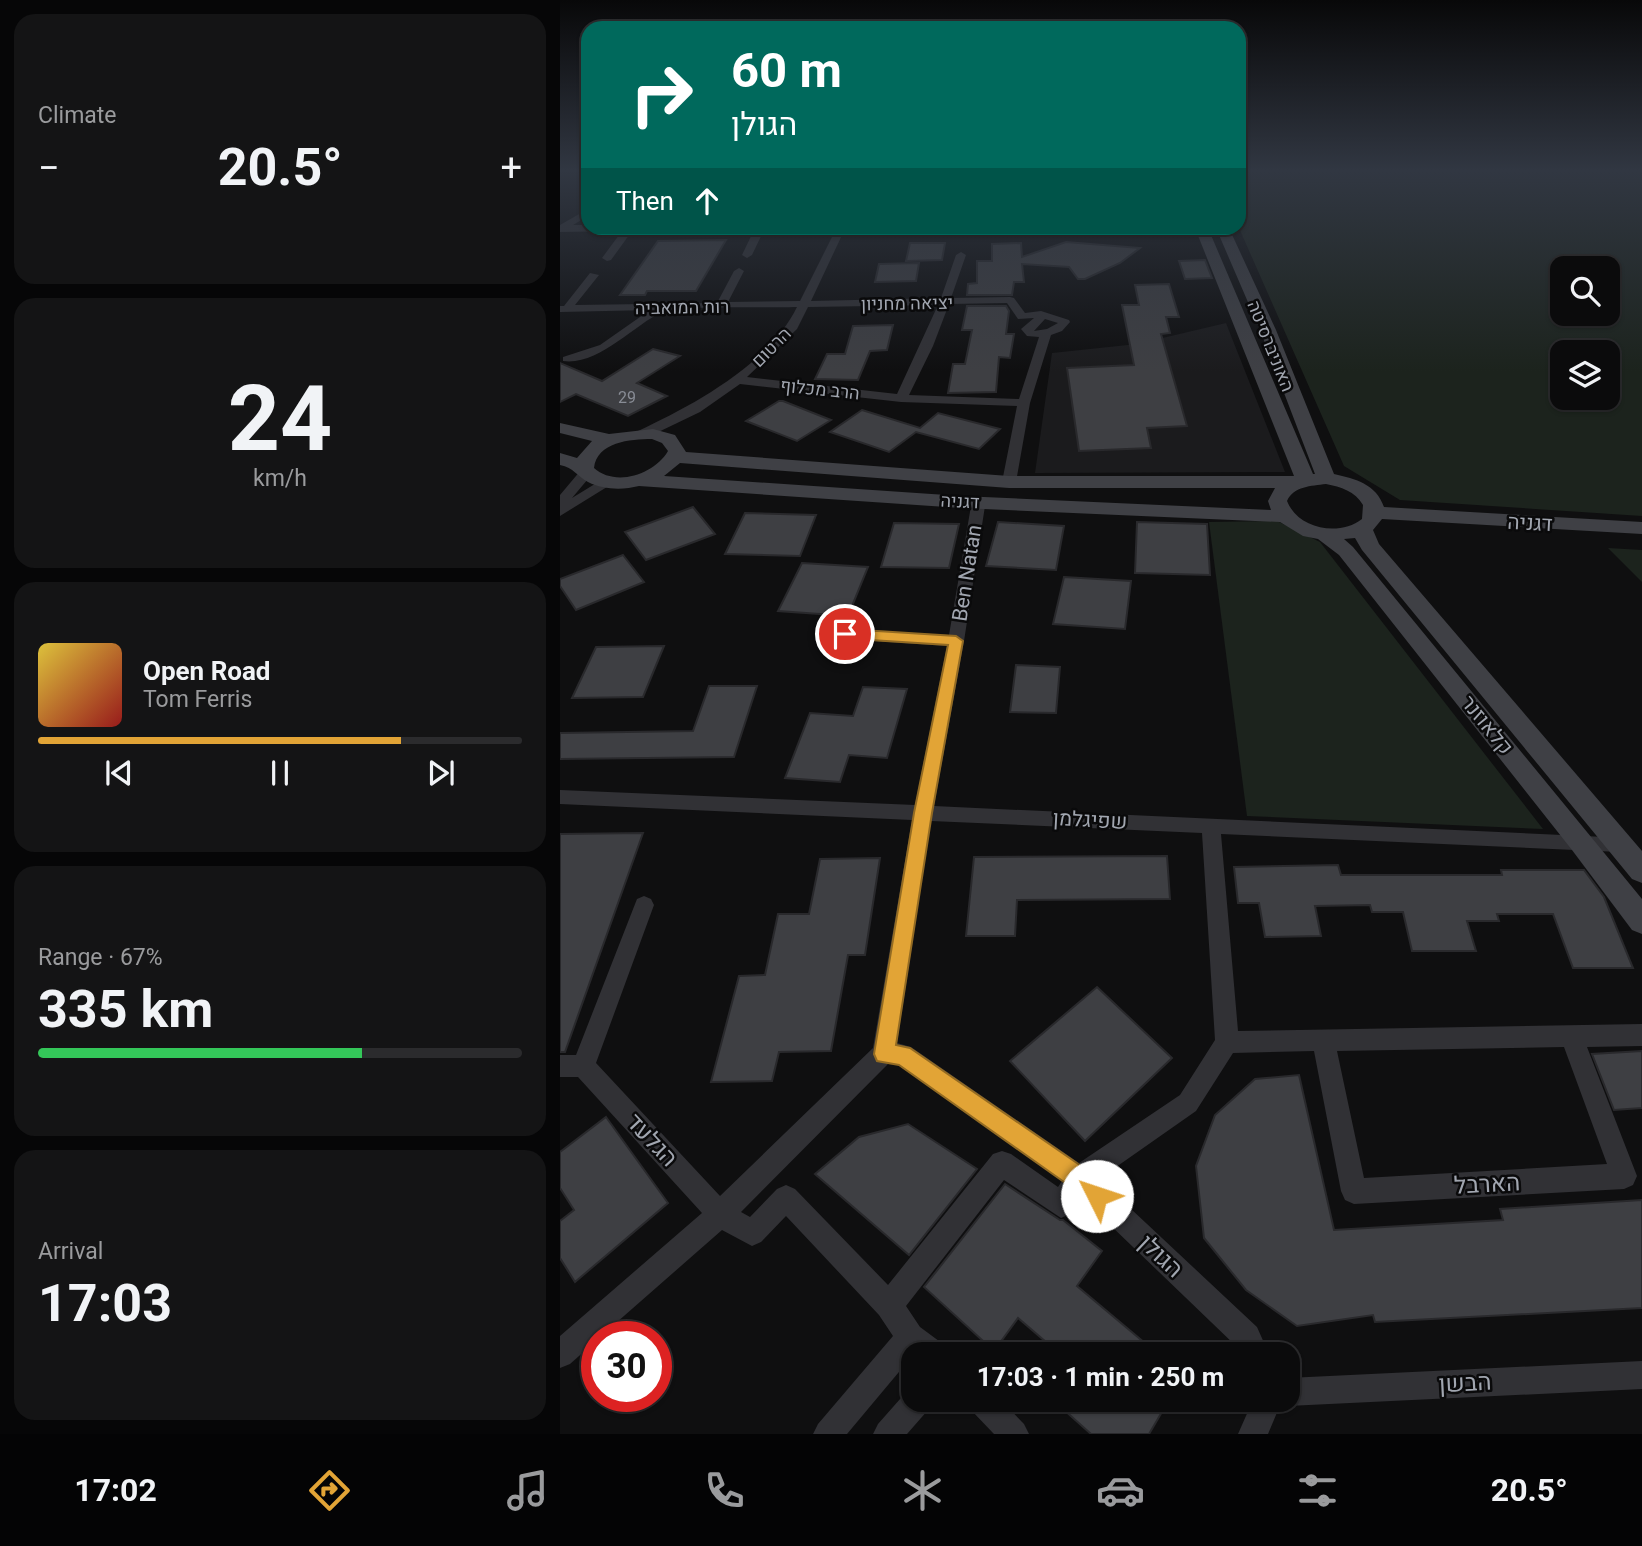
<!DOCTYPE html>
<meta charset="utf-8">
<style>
:root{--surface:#0b0b0c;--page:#141415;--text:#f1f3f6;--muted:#9a9b9d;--line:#2b2b2d;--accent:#e2a436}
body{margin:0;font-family:Roboto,Heebo,sans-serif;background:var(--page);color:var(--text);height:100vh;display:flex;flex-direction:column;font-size:26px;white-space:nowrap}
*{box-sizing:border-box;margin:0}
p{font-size:23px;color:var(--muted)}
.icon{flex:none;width:38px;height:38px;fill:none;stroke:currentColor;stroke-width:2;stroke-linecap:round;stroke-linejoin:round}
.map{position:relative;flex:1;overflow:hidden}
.details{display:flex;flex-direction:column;gap:14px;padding:14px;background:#060607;width:560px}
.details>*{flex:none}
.banner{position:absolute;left:21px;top:21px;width:665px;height:214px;border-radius:21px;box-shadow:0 2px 5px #0004,0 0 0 2px var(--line);background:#00695c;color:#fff;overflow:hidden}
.fabs{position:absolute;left:990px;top:256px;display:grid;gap:14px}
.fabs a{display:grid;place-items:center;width:70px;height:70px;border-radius:14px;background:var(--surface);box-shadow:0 2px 5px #0004,0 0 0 2px var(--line);font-size:35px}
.speed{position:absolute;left:21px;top:1321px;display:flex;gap:14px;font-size:35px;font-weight:700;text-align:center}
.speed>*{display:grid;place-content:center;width:91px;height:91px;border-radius:50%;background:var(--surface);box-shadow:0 2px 5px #0004,0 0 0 2px var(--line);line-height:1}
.speed .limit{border:10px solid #d22;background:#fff;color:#111}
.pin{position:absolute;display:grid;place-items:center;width:60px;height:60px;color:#fff;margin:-30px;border:4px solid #fff;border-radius:50%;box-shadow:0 2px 7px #0007}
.me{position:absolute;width:77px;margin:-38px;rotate:311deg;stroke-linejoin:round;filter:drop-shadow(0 0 5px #0008)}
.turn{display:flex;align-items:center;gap:24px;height:147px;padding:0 35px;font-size:32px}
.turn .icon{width:91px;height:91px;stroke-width:2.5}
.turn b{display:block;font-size:49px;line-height:60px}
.then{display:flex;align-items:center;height:66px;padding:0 35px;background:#0003;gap:14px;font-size:26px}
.big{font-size:52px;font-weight:700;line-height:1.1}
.details .widget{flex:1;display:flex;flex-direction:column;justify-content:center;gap:10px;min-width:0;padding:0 24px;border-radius:21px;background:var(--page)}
.details .dial{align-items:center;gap:0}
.dial b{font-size:91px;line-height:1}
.song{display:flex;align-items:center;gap:21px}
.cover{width:84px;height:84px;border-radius:10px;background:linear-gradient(135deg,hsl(50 70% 55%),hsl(0 70% 35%))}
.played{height:7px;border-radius:4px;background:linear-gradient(90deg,var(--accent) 75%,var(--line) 75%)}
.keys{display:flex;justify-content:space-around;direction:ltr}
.heat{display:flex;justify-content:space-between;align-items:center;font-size:38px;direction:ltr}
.charge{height:10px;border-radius:5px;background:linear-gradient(90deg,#34c759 67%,var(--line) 0)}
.trip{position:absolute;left:341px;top:1342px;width:399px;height:70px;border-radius:21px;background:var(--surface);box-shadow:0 2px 5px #0004,0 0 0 2px var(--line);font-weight:700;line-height:70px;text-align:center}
.menu{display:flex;height:112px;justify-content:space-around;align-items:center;background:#040405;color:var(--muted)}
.menu .icon{width:49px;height:49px}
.menu .on{color:var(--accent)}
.menu b{font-size:32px;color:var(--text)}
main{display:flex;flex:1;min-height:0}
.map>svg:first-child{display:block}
.built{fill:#1b1b1d}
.green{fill:#1c231d;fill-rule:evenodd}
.building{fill:#3e3f43;stroke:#29292c;stroke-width:2}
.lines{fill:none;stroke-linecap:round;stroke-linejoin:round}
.street{fill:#313135;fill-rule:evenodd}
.secondary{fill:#3f4045;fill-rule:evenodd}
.route{fill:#e2a436;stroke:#936b23;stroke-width:2}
.labels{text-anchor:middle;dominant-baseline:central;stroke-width:5;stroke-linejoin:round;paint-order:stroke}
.far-number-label{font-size:16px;fill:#888c95}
.far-street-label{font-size:18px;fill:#a1a6b0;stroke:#0a0a0b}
.street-label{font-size:21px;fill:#a1a6b0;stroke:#0a0a0b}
.near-street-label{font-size:24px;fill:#a1a6b0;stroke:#0a0a0b}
</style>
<main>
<section class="details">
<div class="widget"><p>Climate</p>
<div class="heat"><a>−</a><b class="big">20.5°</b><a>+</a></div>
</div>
<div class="widget dial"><b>24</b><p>km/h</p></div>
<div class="widget">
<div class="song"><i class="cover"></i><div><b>Open Road</b><p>Tom Ferris</p></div></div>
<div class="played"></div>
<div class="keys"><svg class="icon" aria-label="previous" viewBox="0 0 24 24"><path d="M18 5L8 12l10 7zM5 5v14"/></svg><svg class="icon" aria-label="pause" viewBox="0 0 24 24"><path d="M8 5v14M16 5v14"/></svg><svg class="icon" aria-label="next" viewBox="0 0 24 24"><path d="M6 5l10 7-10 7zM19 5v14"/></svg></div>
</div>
<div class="widget"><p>Range · 67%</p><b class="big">335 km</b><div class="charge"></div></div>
<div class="widget"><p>Arrival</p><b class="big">17:03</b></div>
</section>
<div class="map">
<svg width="1082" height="1434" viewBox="0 0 1082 1434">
<rect width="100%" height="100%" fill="#0f0f10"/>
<path class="built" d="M 666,323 L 725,472 L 475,473 L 492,353 L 577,344 Z"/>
<g class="green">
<path d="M 679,171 L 1082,171 L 1082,516 L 840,500 L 784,466 L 679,228 ZM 1003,268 L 1048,268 L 1048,313 L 1003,313 ZM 1003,352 L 1048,352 L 1048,397 L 1003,397 Z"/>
<path d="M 717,521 L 760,542 L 983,829 L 687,816 L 649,522 Z"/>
<path d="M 1048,548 L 1082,550 L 1082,582 Z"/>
</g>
<g class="building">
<path d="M 166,240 L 136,291 L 87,291 L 85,295 L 60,295 L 98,241 Z"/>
<path d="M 506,242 L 580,248 L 560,263 L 525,279 L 518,279 L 509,267 L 462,264 L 464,282 L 454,282 L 452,295 L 407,295 L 408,284 L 417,283 L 417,261 L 432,261 L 432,244 L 461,243 L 462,257 Z"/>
<path d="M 350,243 L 385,243 L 382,260 L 346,261 Z"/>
<path d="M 645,260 L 652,278 L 625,279 L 619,261 Z"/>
<path d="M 359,263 L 356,281 L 315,282 L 319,264 Z"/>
<path d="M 609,284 L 619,317 L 606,317 L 610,333 L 601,334 L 627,426 L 587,428 L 591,448 L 519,451 L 507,368 L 574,365 L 562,305 L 579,305 L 575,285 Z"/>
<path d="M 407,306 L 446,306 L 449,311 L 446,334 L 454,334 L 450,358 L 439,357 L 436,392 L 388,393 L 393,364 L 405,364 L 412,330 L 402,330 Z"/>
<path d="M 333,325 L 327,350 L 310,351 L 298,380 L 255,379 L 267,354 L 285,354 L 293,326 Z"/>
<path d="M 93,349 L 120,356 L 77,383 L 107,396 L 68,416 L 16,394 L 0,402 L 0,363 L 42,381 Z"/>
<path d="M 219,401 L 223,401 L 271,420 L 237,441 L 186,421 Z"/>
<path d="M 302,410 L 360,428 L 378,413 L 440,429 L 419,449 L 356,432 L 329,452 L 270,432 Z"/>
<path d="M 133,507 L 155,534 L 86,560 L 65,532 Z"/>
<path d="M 185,513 L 220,514 L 256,515 L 240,556 L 165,554 Z"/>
<path d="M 438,522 L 504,526 L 496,570 L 426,566 Z"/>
<path d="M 577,522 L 647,524 L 650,575 L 575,573 Z"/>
<path d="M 334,523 L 399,524 L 389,568 L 321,567 Z"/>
<path d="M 63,555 L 84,582 L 16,610 L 0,586 L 0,579 Z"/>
<path d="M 242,563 L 308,567 L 288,616 L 218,611 Z"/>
<path d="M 504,577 L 571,581 L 565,629 L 493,624 Z"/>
<path d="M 104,646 L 83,697 L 12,698 L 36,647 Z"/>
<path d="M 456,665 L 500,667 L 496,713 L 450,712 Z"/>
<path d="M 149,686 L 197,686 L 174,757 L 0,759 L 0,733 L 133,731 Z"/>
<path d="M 303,687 L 347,689 L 327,758 L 289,755 L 280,782 L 225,778 L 250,713 L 293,716 Z"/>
<path d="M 83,833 L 5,1052 L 0,1052 L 0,834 Z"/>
<path d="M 607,856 L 610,899 L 457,900 L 455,936 L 406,936 L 414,857 Z"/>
<path d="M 320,858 L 305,955 L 288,955 L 271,1051 L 219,1052 L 212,1081 L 151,1082 L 179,976 L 205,975 L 218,914 L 249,914 L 260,859 Z"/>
<path d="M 778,865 L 781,875 L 942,875 L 941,870 L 1024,870 L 1044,897 L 1073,968 L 1013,968 L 993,914 L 937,914 L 939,921 L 907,921 L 916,951 L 852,951 L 843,912 L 812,912 L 810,905 L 755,906 L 761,936 L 705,937 L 699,903 L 678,903 L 674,867 Z"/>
<path d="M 537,987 L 612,1058 L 525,1141 L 450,1061 Z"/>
<path d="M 1082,1051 L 1082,1108 L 1054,1110 L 1032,1054 Z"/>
<path d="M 739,1075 L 774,1230 L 943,1220 L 940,1209 L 1082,1200 L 1082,1308 L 815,1322 L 813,1315 L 737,1326 L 686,1290 L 644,1238 L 636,1166 L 655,1115 L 695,1079 Z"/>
<path d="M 46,1117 L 108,1203 L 15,1282 L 0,1258 L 0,1221 L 14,1210 L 0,1188 L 0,1152 Z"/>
<path d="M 348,1124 L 417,1169 L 349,1255 L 255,1174 L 299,1137 Z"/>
<path d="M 445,1184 L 500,1220 L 503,1220 L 542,1251 L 517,1286 L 598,1354 L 500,1354 L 458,1318 L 434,1351 L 364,1287 Z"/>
<path d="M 493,1400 L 609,1400 L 589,1434 L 531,1434 Z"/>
</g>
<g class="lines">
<g class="street">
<path d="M 28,209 L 28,216 L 13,225 L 28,225 L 28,228 L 551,228 L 546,231 L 283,233 L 251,301 L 381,298 L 396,255 L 401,252 L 406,255 L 391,298 L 450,297 L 454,298 L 465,313 L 481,311 L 509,320 L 510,322 L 502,331 L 491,335 L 470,403 L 456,482 L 449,486 L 442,482 L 457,406 L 341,402 L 180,384 L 140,412 L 88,437 L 78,437 L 78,431 C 134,405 209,364 237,307 C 215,308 115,305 102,312 C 74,325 38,366 3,361 L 3,357 L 40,345 L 90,310 L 0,312 L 0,306 L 4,306 L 30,273 L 39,275 L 15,305 L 157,303 L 174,271 L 179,268 L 184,271 L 168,302 L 240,301 L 274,233 L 203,232 L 192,255 L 187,258 L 182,255 L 193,232 L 72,231 L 51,260 L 47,261 L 42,258 L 62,231 L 0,232 L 0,225 ZM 447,303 L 458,319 L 474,318 L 461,329 L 467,336 L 479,337 L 459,399 L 349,395 L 373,346 L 389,304 ZM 378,305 L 337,394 L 187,377 L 237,329 L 248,307 ZM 485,319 L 498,323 L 487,329 L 474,331 Z"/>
<path d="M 566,228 L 645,228 L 646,229 L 641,232 L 571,231 Z"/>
<path d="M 26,469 L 33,473 L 12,498 L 43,479 L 53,479 L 55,482 L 0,516 L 0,495 L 21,470 Z"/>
<path d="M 418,502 L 425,506 L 404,641 L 374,806 L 1067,838 L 1070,844 L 1067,850 L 1060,852 L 661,834 L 678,1031 L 1082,1024 L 1082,1046 L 1027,1047 L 1077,1176 L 1073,1185 L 1064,1189 L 794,1204 L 785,1200 L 781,1191 L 754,1051 L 673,1053 L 636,1111 L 539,1179 L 697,1327 L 709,1354 L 681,1354 L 677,1347 L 521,1197 L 510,1214 L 501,1218 L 444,1180 L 346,1306 L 360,1327 L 383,1344 L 387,1354 L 354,1354 L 287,1434 L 253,1434 L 258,1424 L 333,1336 L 319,1315 L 226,1216 L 201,1242 L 192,1246 L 162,1230 L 40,1337 L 37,1337 L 37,1340 L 10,1364 L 0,1368 L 0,1336 L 142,1213 L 18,1077 L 0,1077 L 0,1055 L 16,1055 L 77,899 L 84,896 L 91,899 L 94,905 L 36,1063 L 160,1196 L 313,1048 L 352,820 L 0,804 L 0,790 L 355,805 L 387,646 L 284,639 L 276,634 L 284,629 L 389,635 L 411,506 ZM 371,821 L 642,833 L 655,1040 L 620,1095 L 519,1163 L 351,1047 L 337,1043 ZM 1004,1047 L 1047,1164 L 804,1178 L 777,1051 ZM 328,1064 L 339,1065 L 502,1181 L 498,1187 L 451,1154 L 442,1151 L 433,1154 L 328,1285 L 235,1189 L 226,1185 L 217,1189 L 190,1217 L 181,1212 Z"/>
<path d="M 1082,1361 L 1082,1389 L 728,1406 L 721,1403 L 708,1434 L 678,1434 L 693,1400 L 728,1400 L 728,1378 Z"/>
<path d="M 354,1387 L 354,1400 L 372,1400 L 368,1410 L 347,1434 L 313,1434 L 318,1424 L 348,1390 Z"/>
<path d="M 407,1400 L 441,1400 L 464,1424 L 469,1434 L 434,1434 L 411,1410 Z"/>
</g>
<path class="secondary" d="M 635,228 L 648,228 L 753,474 L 755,474 L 700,330 L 656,228 L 669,228 L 716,330 L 774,474 C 796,479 816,484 824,507 L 1082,522 L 1082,534 L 822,519 L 813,530 L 819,544 L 1082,851 L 1082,883 L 1072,879 L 802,550 L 795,538 L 784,539 L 793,547 L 1082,899 L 1082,934 L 1072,930 L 1012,850 L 779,555 L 758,539 L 743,536 L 720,522 L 401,508 L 79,486 C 63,490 44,490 28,482 C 17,476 14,468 0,465 L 0,453 L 17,458 L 32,441 L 0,433 L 0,423 L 49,434 L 93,429 L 115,435 L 126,452 L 449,476 L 734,476 ZM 92,439 L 102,443 L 108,451 C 94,475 55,487 34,468 C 37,442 70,439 92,439 ZM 120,463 L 449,488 L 715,488 L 708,501 L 711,510 L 401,496 L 104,476 ZM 766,484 C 781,487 795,491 803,505 L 802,519 C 779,537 738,529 727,501 C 734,486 751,486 766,484 Z"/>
</g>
<linearGradient id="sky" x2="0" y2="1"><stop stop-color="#080809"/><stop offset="0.46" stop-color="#313742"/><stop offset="1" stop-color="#313742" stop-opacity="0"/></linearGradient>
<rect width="1082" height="371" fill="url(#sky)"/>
<path class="route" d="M 285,629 L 396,636 L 403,641 L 372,813 L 336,1045 L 350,1048 L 527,1170 L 546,1188 L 549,1196 L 546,1204 L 537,1208 L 529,1204 L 511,1187 L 339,1065 L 317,1061 L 314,1054 L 354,813 L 388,645 L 279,638 L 277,634 L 279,631 Z"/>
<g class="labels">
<g class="far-number-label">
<text x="67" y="397">29</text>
</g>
<g class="far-street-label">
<text transform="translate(347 303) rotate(-1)">יציאה מחניון</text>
<text transform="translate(122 307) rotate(-1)">רות המואביה</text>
<text transform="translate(711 346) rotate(68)">האוניברסיטה</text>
<text transform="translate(211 347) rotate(-45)">הרטום</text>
<text transform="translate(260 389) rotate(6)">הרב מכלוף</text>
<text transform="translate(400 501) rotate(3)">דגניה</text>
</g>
<g class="street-label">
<text transform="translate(970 523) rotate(3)">דגניה</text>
<text transform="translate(407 573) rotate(-81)">Ben Natan</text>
<text transform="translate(927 725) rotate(51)">קלאוזנר</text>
<text transform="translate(530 820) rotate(3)">שפיגלמן</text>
</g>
<g class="near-street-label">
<text transform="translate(92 1140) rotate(47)">הגלעד</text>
<text transform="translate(927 1184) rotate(-3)">הארבל</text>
<text transform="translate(601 1256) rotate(43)">הגולן</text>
<text transform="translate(905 1383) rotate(-3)">הבשן</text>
</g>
</g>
</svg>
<div class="fabs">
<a><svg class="icon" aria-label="search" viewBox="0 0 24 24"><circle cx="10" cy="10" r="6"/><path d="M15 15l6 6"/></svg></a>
<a><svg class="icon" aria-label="layers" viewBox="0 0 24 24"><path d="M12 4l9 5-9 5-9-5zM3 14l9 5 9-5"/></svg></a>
</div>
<div class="speed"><div class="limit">30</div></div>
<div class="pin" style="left:285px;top:634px;background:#d93025"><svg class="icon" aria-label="arrive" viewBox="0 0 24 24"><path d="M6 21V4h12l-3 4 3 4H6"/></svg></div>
<svg class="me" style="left:537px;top:1196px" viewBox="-20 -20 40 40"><circle r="19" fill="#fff"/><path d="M0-13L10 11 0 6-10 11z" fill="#e2a436"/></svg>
<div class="trip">17:03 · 1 min · 250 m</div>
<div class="banner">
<div class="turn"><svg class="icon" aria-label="right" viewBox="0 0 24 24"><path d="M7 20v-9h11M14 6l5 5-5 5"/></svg><div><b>60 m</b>הגולן</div></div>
<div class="then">Then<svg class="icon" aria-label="ahead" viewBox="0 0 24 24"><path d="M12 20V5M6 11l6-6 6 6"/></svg></div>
</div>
</div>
</main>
<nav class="menu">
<b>17:02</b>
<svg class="icon on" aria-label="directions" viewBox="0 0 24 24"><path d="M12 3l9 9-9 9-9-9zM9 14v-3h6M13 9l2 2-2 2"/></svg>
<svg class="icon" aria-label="music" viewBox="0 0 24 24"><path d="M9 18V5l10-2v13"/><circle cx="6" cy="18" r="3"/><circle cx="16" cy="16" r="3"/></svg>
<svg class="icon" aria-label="phone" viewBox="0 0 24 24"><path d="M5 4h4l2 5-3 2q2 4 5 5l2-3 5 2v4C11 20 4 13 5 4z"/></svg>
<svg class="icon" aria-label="climate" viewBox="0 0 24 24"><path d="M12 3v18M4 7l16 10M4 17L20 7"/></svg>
<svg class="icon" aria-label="car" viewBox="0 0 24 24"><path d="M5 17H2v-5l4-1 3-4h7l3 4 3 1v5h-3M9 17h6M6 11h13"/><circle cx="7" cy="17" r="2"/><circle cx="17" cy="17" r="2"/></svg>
<svg class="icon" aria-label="filters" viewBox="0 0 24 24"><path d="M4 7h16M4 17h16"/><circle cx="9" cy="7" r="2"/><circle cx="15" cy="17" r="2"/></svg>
<b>20.5°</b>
</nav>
